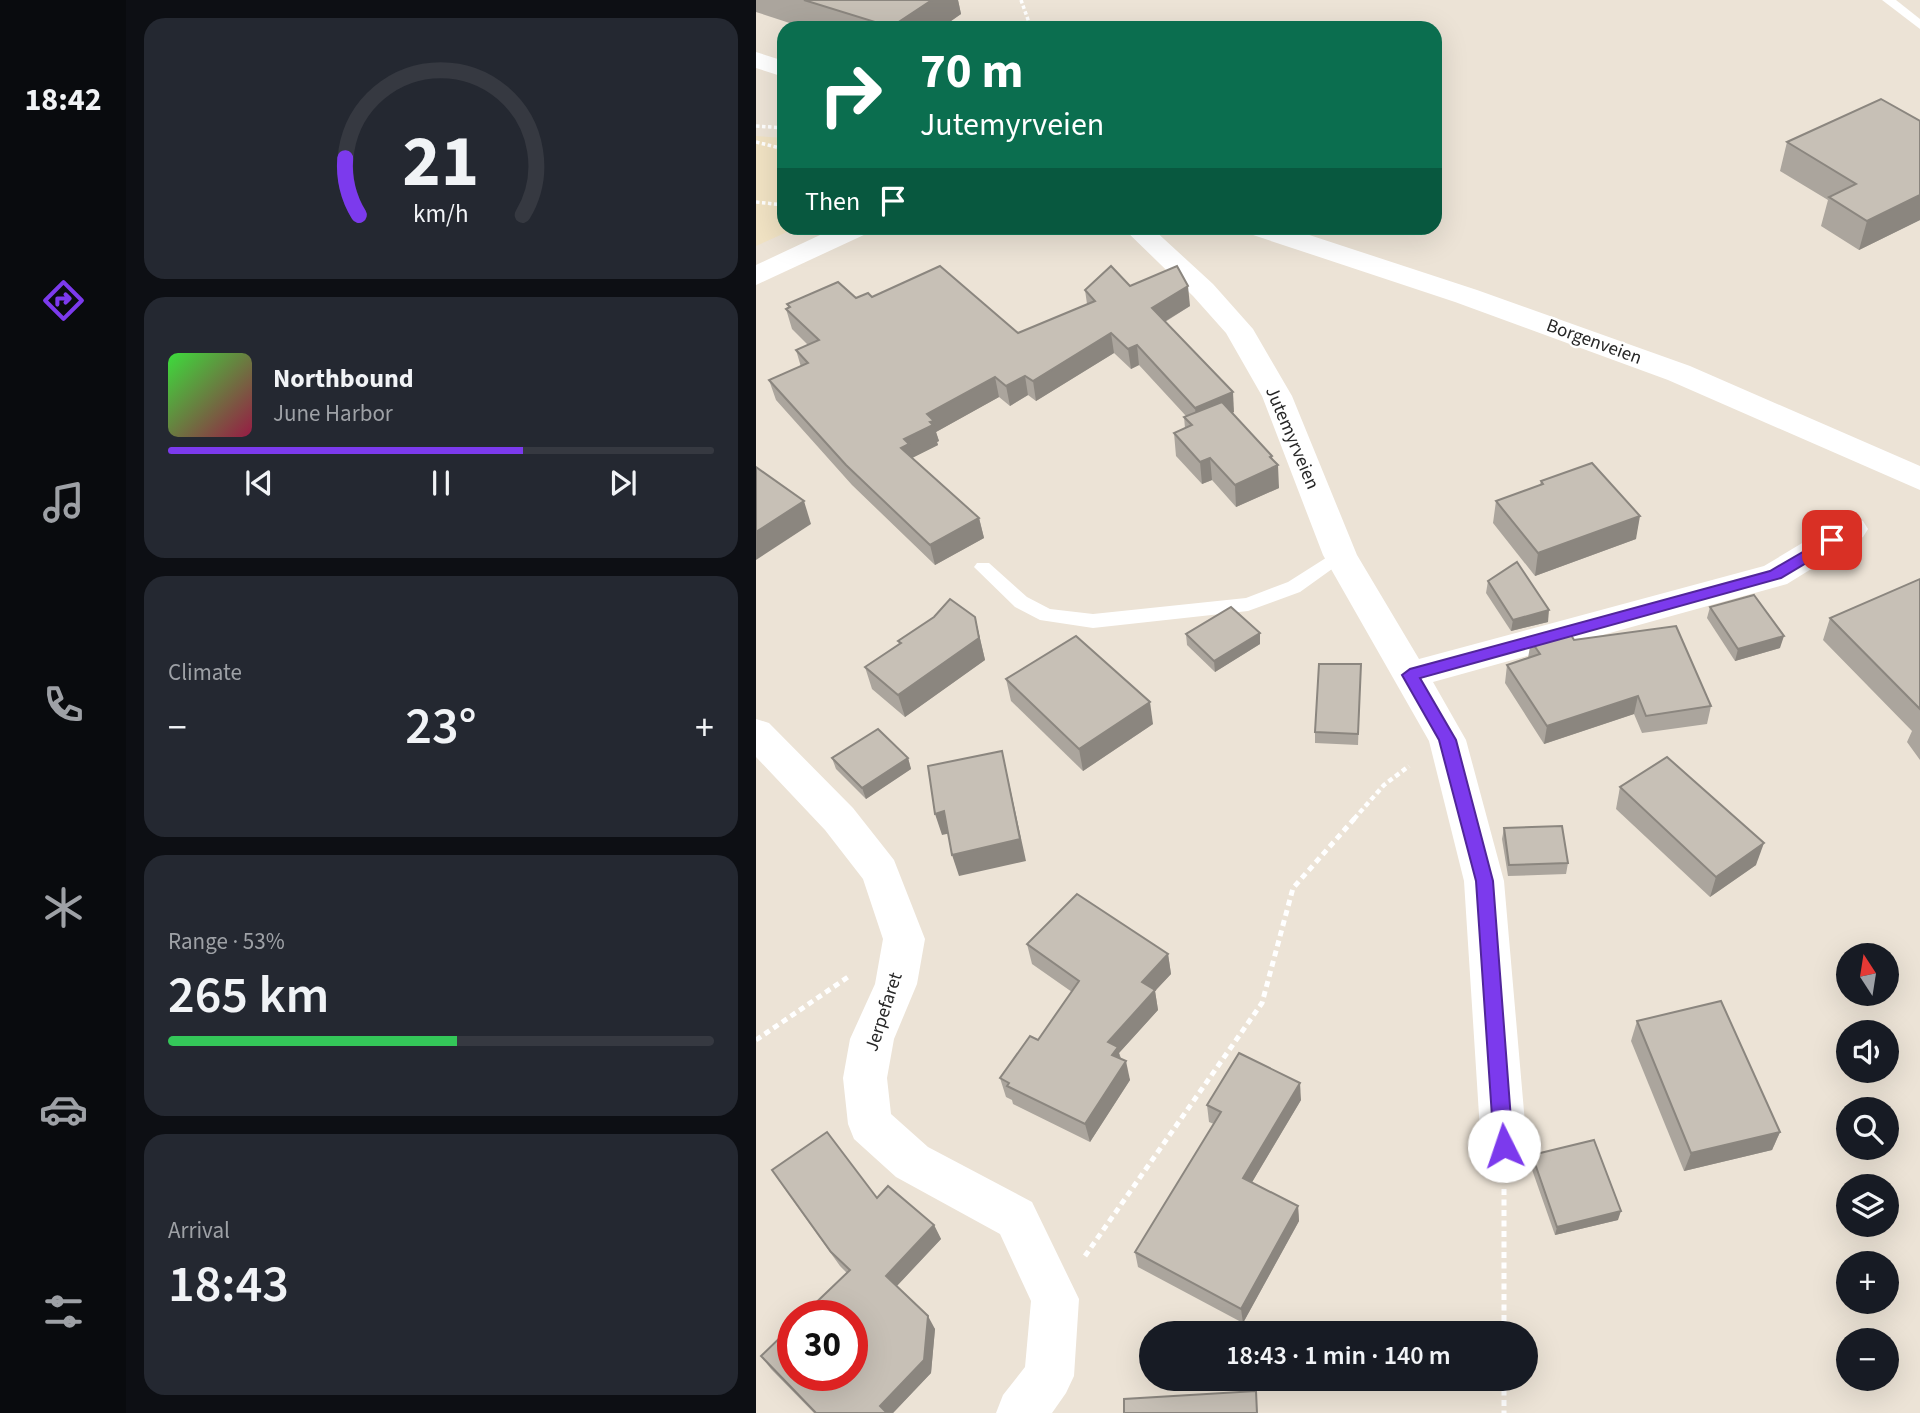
<!DOCTYPE html>
<meta charset="utf-8">
<style>
:root{--surface:#171b24;--page:#242831;--text:#f1f3f6;--muted:#9ea1a6;--line:#363941;--accent:#7c3aed}
body{margin:0;font-family:"Source Sans 3",sans-serif;background:var(--page);color:var(--text);height:100vh;display:flex;flex-direction:column;font-size:26px;white-space:nowrap}
*{box-sizing:border-box;margin:0}
p{font-size:23px;color:var(--muted)}
.icon{flex:none;width:38px;height:38px;fill:none;stroke:currentColor;stroke-width:2;stroke-linecap:round;stroke-linejoin:round}
.map{position:relative;flex:1;overflow:hidden}
.sheet{display:flex;flex-direction:column;gap:18px;padding:18px;background:#0d0f14;width:630px}
.sheet>*{flex:none}
.banner{position:absolute;left:21px;top:21px;width:665px;height:214px;border-radius:21px;box-shadow:0 7px 28px #0002;background:#0b6e4f;color:#fff;overflow:hidden}
.needle{width:46px;rotate:348deg}
.tools{position:absolute;left:1080px;top:943px;display:grid;gap:14px}
.tools a{display:grid;place-items:center;width:63px;height:63px;border-radius:50%;background:var(--surface);box-shadow:0 7px 28px #0002;font-size:35px}
.speed{position:absolute;left:21px;top:1300px;display:flex;gap:14px;font-size:35px;font-weight:700;text-align:center}
.speed>*{display:grid;place-content:center;width:91px;height:91px;border-radius:50%;background:var(--surface);box-shadow:0 7px 28px #0002;line-height:1}
.speed .limit{border:10px solid #d22;background:#fff;color:#111}
.pin{position:absolute;display:grid;place-items:center;width:60px;height:60px;color:#fff;margin:-30px;border-radius:14px;box-shadow:0 4px 10px #0006}
.me{position:absolute;width:77px;margin:-38px;rotate:356deg;stroke-linejoin:round;filter:drop-shadow(0 0 5px #0008)}
.turn{display:flex;align-items:center;gap:24px;height:147px;padding:0 28px;font-size:32px}
.turn .icon{width:91px;height:91px;stroke-width:2.5}
.turn b{display:block;font-size:49px;line-height:60px}
.then{display:flex;align-items:center;height:66px;padding:0 28px;background:#0003;gap:14px;font-size:26px}
.big{font-size:52px;font-weight:600;line-height:1.1}
.sheet .card{flex:1;display:flex;flex-direction:column;justify-content:center;gap:10px;min-width:0;padding:0 24px;border-radius:21px;background:var(--page)}
.sheet .dial{align-items:center;gap:0}
.dial svg{height:182px;overflow:visible;fill:none;stroke:var(--line);stroke-width:7;stroke-linecap:round;text-anchor:middle}
.dial text{fill:var(--text);stroke:none}
.song{display:flex;align-items:center;gap:21px}
.cover{width:84px;height:84px;border-radius:10px;background:linear-gradient(135deg,hsl(120 70% 55%),hsl(340 70% 35%))}
.played{height:7px;border-radius:4px;background:linear-gradient(90deg,var(--accent) 65%,var(--line) 65%)}
.keys{display:flex;justify-content:space-around;direction:ltr}
.heat{display:flex;justify-content:space-between;align-items:center;font-size:38px;direction:ltr}
.charge{height:10px;border-radius:5px;background:linear-gradient(90deg,#34c759 53%,var(--line) 0)}
.trip{position:absolute;left:383px;top:1321px;width:399px;height:70px;border-radius:35px;background:var(--surface);box-shadow:0 7px 28px #0002;font-weight:600;line-height:70px;text-align:center}
main{display:flex;flex:1;min-height:0}
.tab-bar{display:flex;flex-direction:column;width:126px;justify-content:space-around;align-items:center;background:#090b0e;color:var(--muted)}
.tab-bar .icon{width:49px;height:49px}
.tab-bar .active{color:var(--accent)}
.tab-bar b{font-size:32px;color:var(--text)}
.map>svg:first-child{display:block}
.education{fill:#f0e2c3}
.lines{fill:none;stroke-linecap:round;stroke-linejoin:round}
.path-far2{stroke:#fff;stroke-width:3.5;stroke-dasharray:3.5 2.5;stroke-linecap:butt}
.path-far1{stroke:#fff;stroke-width:4.5;stroke-dasharray:5 3.5;stroke-linecap:butt}
.path{stroke:#fff;stroke-width:5;stroke-dasharray:6 4.5;stroke-linecap:butt}
.lane{fill:#fff;fill-rule:evenodd}
.street{fill:#fff;fill-rule:evenodd}
.secondary{fill:#fff;fill-rule:evenodd}
.wall{fill:#aba59d}
.shaded-wall{fill:#8b867f}
.building{fill:#c7c0b6;stroke:#8b867f;stroke-width:2}
.route{fill:#7c3aed;stroke:#51269a;stroke-width:2}
.labels{text-anchor:middle;dominant-baseline:central;stroke-width:5;stroke-linejoin:round;paint-order:stroke}
.street-label{font-size:19px;fill:#272727;stroke:#fff}
</style>
<main>
<nav class="tab-bar">
<b>18:42</b>
<svg class="icon active" aria-label="directions" viewBox="0 0 24 24"><path d="M12 3l9 9-9 9-9-9zM9 14v-3h6M13 9l2 2-2 2"/></svg>
<svg class="icon" aria-label="music" viewBox="0 0 24 24"><path d="M9 18V5l10-2v13"/><circle cx="6" cy="18" r="3"/><circle cx="16" cy="16" r="3"/></svg>
<svg class="icon" aria-label="phone" viewBox="0 0 24 24"><path d="M5 4h4l2 5-3 2q2 4 5 5l2-3 5 2v4C11 20 4 13 5 4z"/></svg>
<svg class="icon" aria-label="climate" viewBox="0 0 24 24"><path d="M12 3v18M4 7l16 10M4 17L20 7"/></svg>
<svg class="icon" aria-label="car" viewBox="0 0 24 24"><path d="M5 17H2v-5l4-1 3-4h7l3 4 3 1v5h-3M9 17h6M6 11h13"/><circle cx="7" cy="17" r="2"/><circle cx="17" cy="17" r="2"/></svg>
<svg class="icon" aria-label="filters" viewBox="0 0 24 24"><path d="M4 7h16M4 17h16"/><circle cx="9" cy="7" r="2"/><circle cx="15" cy="17" r="2"/></svg>
</nav>
<section class="sheet">
<div class="card dial"><svg viewBox="0 0 100 80">
<path d="M14 69A42 42 0 1 1 86 69"/>
<path d="M14 69A42 42 0 0 1 8 44" stroke="#7c3aed"/>
<text x="50" y="56" font-size="32" font-weight="700">21</text>
<text x="50" y="72" font-size="11">km/h</text>
</svg></div>
<div class="card">
<div class="song"><i class="cover"></i><div><b>Northbound</b><p>June Harbor</p></div></div>
<div class="played"></div>
<div class="keys"><svg class="icon" aria-label="previous" viewBox="0 0 24 24"><path d="M18 5L8 12l10 7zM5 5v14"/></svg><svg class="icon" aria-label="pause" viewBox="0 0 24 24"><path d="M8 5v14M16 5v14"/></svg><svg class="icon" aria-label="next" viewBox="0 0 24 24"><path d="M6 5l10 7-10 7zM19 5v14"/></svg></div>
</div>
<div class="card"><p>Climate</p>
<div class="heat"><a>−</a><b class="big">23°</b><a>+</a></div>
</div>
<div class="card"><p>Range · 53%</p><b class="big">265 km</b><div class="charge"></div></div>
<div class="card"><p>Arrival</p><b class="big">18:43</b></div>
</section>
<div class="map">
<svg width="1164" height="1413" viewBox="0 0 1164 1413">
<rect width="100%" height="100%" fill="#ece3d6"/>
<path class="education" d="M 0,136 L 28,138 L 28,228 L 40,228 L 0,246 Z"/>
<g class="lines">
<g class="path-far2">
<path d="M 265,0 L 275,28"/>
<path d="M 0,126 L 28,128"/>
<path d="M 0,142 L 28,149"/>
<path d="M 0,202 L 28,205"/>
</g>
<path class="path-far1" d="M 598,819 L 628,785 L 653,766"/>
<g class="path">
<path d="M 0,1040 L 92,977"/>
<path d="M 748,1189 L 748,1334"/>
<path d="M 329,1256 L 506,1003 L 537,888 L 599,818"/>
<path d="M 748,1379 L 748,1413"/>
</g>
<g class="lane">
<path d="M 1126,0 L 1140,0 L 1164,19 L 1164,29 Z"/>
<path d="M 584,549 L 590,551 L 593,555 L 590,559 L 544,592 L 492,611 L 337,628 L 284,620 L 259,607 L 218,567 L 221,563 L 233,563 L 271,597 L 294,609 L 337,614 L 490,598 L 532,582 Z"/>
</g>
<g class="street">
<path d="M 79,228 L 114,228 L 110,234 L 0,285 L 0,265 Z"/>
<path d="M 367,228 L 396,228 L 457,284 L 497,329 L 536,396 L 601,555 L 663,659 L 1008,566 L 1083,521 L 1095,517 L 1107,521 L 1112,529 L 1107,537 L 1031,584 L 677,682 L 710,740 L 748,881 L 771,1146 L 764,1161 L 748,1167 L 732,1161 L 725,1146 L 708,881 L 673,741 L 567,555 L 506,396 L 470,333 L 437,296 Z"/>
<path d="M 0,719 L 13,723 L 97,808 L 138,860 L 169,939 L 161,984 L 138,1039 L 131,1078 L 135,1114 L 172,1147 L 276,1202 L 323,1299 L 318,1376 L 310,1393 L 296,1413 L 240,1413 L 247,1395 L 269,1367 L 275,1301 L 244,1234 L 140,1177 L 98,1139 L 92,1124 L 87,1078 L 94,1039 L 119,984 L 127,939 L 107,879 L 69,830 L 0,757 Z"/>
</g>
<g class="secondary">
<path d="M 0,52 L 28,61 L 28,77 L 0,68 Z"/>
<path d="M 489,228 L 532,228 L 721,290 L 934,366 L 1164,466 L 1164,490 L 912,380 L 699,302 L 494,234 Z"/>
</g>
</g>
<g class="wall">
<path d="M 0,0 L 202,0 L 205,14 L 185,28 L 49,28 L 0,12 Z"/>
<path d="M 1164,121 L 1164,220 L 1103,250 L 1065,226 L 1072,200 L 1024,171 L 1031,142 Z"/>
<path d="M 374,286 L 434,306 L 409,322 L 478,412 L 476,413 L 516,459 L 523,488 L 480,507 L 456,480 L 446,484 L 420,456 L 418,433 L 429,428 L 428,417 L 430,416 L 383,365 L 375,369 L 358,353 L 280,401 L 272,395 L 254,406 L 243,397 L 180,432 L 183,441 L 181,442 L 182,445 L 156,458 L 223,518 L 228,538 L 179,565 L 96,485 L 20,400 L 13,380 L 45,367 L 40,350 L 52,345 L 36,329 L 30,309 L 33,308 L 31,304 L 116,297 L 262,333 L 331,304 L 329,290 Z"/>
<path d="M 785,481 L 880,539 L 779,576 L 737,523 L 740,501 L 784,485 Z"/>
<path d="M 1164,579 L 1164,760 L 1151,742 L 1156,731 L 1067,640 L 1074,618 Z"/>
<path d="M 732,581 L 792,622 L 755,631 L 730,593 Z"/>
<path d="M 954,607 L 1024,648 L 979,661 L 951,618 Z"/>
<path d="M 219,617 L 229,660 L 149,717 L 116,689 L 109,667 L 143,644 L 142,641 Z"/>
<path d="M 430,634 L 504,644 L 459,672 L 431,645 Z"/>
<path d="M 818,640 L 955,706 L 951,724 L 886,733 L 878,714 L 788,744 L 749,683 L 751,665 L 772,658 L 775,641 Z"/>
<path d="M 605,664 L 602,745 L 559,743 L 559,732 Z"/>
<path d="M 250,679 L 397,724 L 327,771 L 255,701 Z"/>
<path d="M 76,758 L 152,758 L 155,769 L 110,799 L 80,769 Z"/>
<path d="M 864,787 L 1000,865 L 954,897 L 860,809 Z"/>
<path d="M 748,828 L 812,863 L 810,874 L 752,876 L 746,839 Z"/>
<path d="M 271,944 L 412,954 L 415,974 L 399,991 L 402,1010 L 363,1053 L 374,1080 L 334,1142 L 257,1104 L 256,1100 L 250,1097 L 244,1078 L 282,1040 L 316,992 L 276,964 Z"/>
<path d="M 881,1021 L 1024,1132 L 1016,1150 L 928,1171 L 875,1041 Z"/>
<path d="M 545,1100 L 496,1182 L 542,1206 L 543,1221 L 487,1323 L 382,1267 L 379,1252 L 458,1124 L 453,1122 L 451,1105 Z"/>
<path d="M 776,1155 L 862,1220 L 799,1235 L 774,1164 Z"/>
<path d="M 16,1170 L 121,1198 L 178,1225 L 185,1239 L 140,1287 L 179,1329 L 175,1373 L 137,1413 L 58,1413 L 15,1369 L 5,1356 L 91,1273 L 84,1266 L 26,1185 Z"/>
</g>
<g class="shaded-wall">
<path d="M 176,0 L 202,0 L 205,14 L 185,28 L 135,28 Z"/>
<path d="M 1164,195 L 1164,220 L 1103,250 L 1111,221 Z"/>
<path d="M 432,286 L 434,306 L 398,328 L 396,308 Z"/>
<path d="M 355,333 L 358,353 L 280,401 L 277,381 Z"/>
<path d="M 381,345 L 383,365 L 375,369 L 372,349 Z"/>
<path d="M 269,376 L 272,395 L 254,406 L 250,386 Z"/>
<path d="M 239,377 L 243,397 L 180,432 L 183,441 L 181,442 L 182,445 L 156,458 L 145,448 L 148,439 L 171,414 Z"/>
<path d="M 477,392 L 478,412 L 441,428 L 439,408 Z"/>
<path d="M 516,456 L 517,468 L 522,465 L 523,488 L 480,507 L 479,485 Z"/>
<path d="M 454,458 L 456,480 L 446,484 L 444,462 Z"/>
<path d="M 48,501 L 55,524 L 0,560 L 0,532 Z"/>
<path d="M 884,516 L 880,539 L 779,576 L 782,553 Z"/>
<path d="M 223,518 L 228,538 L 179,565 L 174,545 Z"/>
<path d="M 793,610 L 792,622 L 755,631 L 757,620 Z"/>
<path d="M 219,617 L 229,660 L 149,717 L 142,695 Z"/>
<path d="M 504,633 L 504,644 L 459,672 L 458,661 Z"/>
<path d="M 1028,636 L 1024,648 L 979,661 L 982,649 Z"/>
<path d="M 882,696 L 878,714 L 788,744 L 791,726 Z"/>
<path d="M 394,702 L 397,724 L 327,771 L 323,749 Z"/>
<path d="M 246,751 L 270,861 L 203,876 L 196,855 Z"/>
<path d="M 152,758 L 155,769 L 110,799 L 106,788 Z"/>
<path d="M 188,811 L 195,833 L 186,835 L 179,814 Z"/>
<path d="M 1008,843 L 1000,865 L 954,897 L 960,877 Z"/>
<path d="M 412,954 L 415,974 L 399,991 L 402,1010 L 363,1053 L 366,1066 L 361,1074 L 352,1042 L 386,982 Z"/>
<path d="M 370,1061 L 374,1080 L 334,1142 L 329,1124 Z"/>
<path d="M 544,1083 L 545,1100 L 489,1194 L 487,1178 Z"/>
<path d="M 1024,1132 L 1016,1150 L 928,1171 L 935,1153 Z"/>
<path d="M 542,1206 L 543,1221 L 487,1323 L 485,1309 Z"/>
<path d="M 865,1211 L 862,1220 L 799,1235 L 801,1227 Z"/>
<path d="M 178,1225 L 185,1239 L 137,1290 L 130,1276 Z"/>
<path d="M 172,1316 L 179,1329 L 175,1373 L 137,1413 L 129,1413 L 124,1406 Z"/>
</g>
<g class="building">
<path d="M 48,0 L 176,0 L 135,27 Z"/>
<path d="M 1125,99 L 1164,121 L 1164,195 L 1111,221 L 1073,197 L 1100,184 L 1031,142 Z"/>
<path d="M 184,266 L 262,333 L 339,301 L 329,290 L 355,266 L 374,286 L 421,266 L 432,286 L 396,308 L 477,392 L 439,408 L 381,345 L 372,349 L 355,333 L 277,381 L 269,376 L 250,386 L 239,377 L 171,414 L 178,421 L 174,422 L 177,425 L 148,439 L 153,444 L 145,448 L 223,518 L 174,545 L 90,465 L 13,380 L 52,363 L 40,350 L 63,340 L 30,309 L 34,307 L 31,304 L 82,282 L 100,298 L 112,293 L 116,297 Z"/>
<path d="M 466,402 L 516,456 L 514,457 L 522,465 L 479,485 L 454,458 L 444,462 L 418,433 L 436,425 L 428,417 Z"/>
<path d="M 836,463 L 884,516 L 782,553 L 740,501 L 787,484 L 785,481 Z"/>
<path d="M 0,467 L 48,501 L 0,532 Z"/>
<path d="M 761,562 L 793,610 L 757,620 L 732,581 Z"/>
<path d="M 1164,579 L 1164,709 L 1074,618 Z"/>
<path d="M 998,595 L 1028,636 L 982,649 L 954,607 Z"/>
<path d="M 194,599 L 219,617 L 223,638 L 142,695 L 109,667 L 145,643 L 142,641 L 178,617 Z"/>
<path d="M 475,607 L 504,633 L 458,661 L 430,634 Z"/>
<path d="M 920,626 L 955,706 L 890,716 L 882,696 L 791,726 L 751,665 L 784,654 L 775,641 L 812,630 L 818,640 Z"/>
<path d="M 320,636 L 394,702 L 323,749 L 250,679 Z"/>
<path d="M 563,664 L 605,664 L 602,734 L 559,732 Z"/>
<path d="M 122,729 L 152,758 L 106,788 L 76,758 Z"/>
<path d="M 246,751 L 264,839 L 196,855 L 188,811 L 179,814 L 172,766 Z"/>
<path d="M 911,757 L 1008,843 L 960,877 L 864,787 Z"/>
<path d="M 806,826 L 812,863 L 753,865 L 748,828 Z"/>
<path d="M 321,894 L 412,954 L 386,982 L 399,990 L 352,1042 L 362,1047 L 356,1055 L 370,1061 L 329,1124 L 251,1086 L 253,1083 L 244,1078 L 274,1036 L 282,1040 L 323,981 L 271,944 Z"/>
<path d="M 965,1001 L 1024,1132 L 935,1153 L 881,1021 Z"/>
<path d="M 483,1053 L 544,1083 L 487,1178 L 542,1206 L 485,1309 L 379,1252 L 465,1112 L 451,1105 Z"/>
<path d="M 71,1132 L 121,1198 L 132,1186 L 178,1225 L 130,1276 L 172,1316 L 168,1360 L 124,1406 L 131,1413 L 60,1413 L 5,1356 L 37,1325 L 37,1376 L 96,1376 L 96,1316 L 46,1316 L 94,1270 L 75,1252 L 16,1170 Z"/>
<path d="M 838,1140 L 865,1211 L 801,1227 L 776,1155 Z"/>
<path d="M 500,1391 L 501,1413 L 368,1413 L 368,1399 Z"/>
</g>
<path class="route" d="M 1076,535 L 1082,537 L 1084,540 L 1082,544 L 1025,578 L 664,678 L 700,740 L 737,881 L 757,1146 L 755,1152 L 748,1155 L 741,1152 L 738,1146 L 720,881 L 683,740 L 646,675 L 654,669 L 1014,571 Z"/>
<g class="labels">
<g class="street-label">
<text transform="translate(838 342) rotate(20)">Borgenveien</text>
<text transform="translate(536 438) rotate(67)">Jutemyrveien</text>
<text transform="translate(128 1012) rotate(-72)">Jerpefaret</text>
</g>
</g>
</svg>
<div class="tools">
<a><svg class="needle" viewBox="-14 -14 28 28"><path d="M0-13l5 13h-10z" fill="#e53935"/><path d="M0 13l5-13h-10z" fill="#9ea1a6"/></svg></a>
<a><svg class="icon" aria-label="sound" viewBox="0 0 24 24"><path d="M4 9h4l5-4v14l-5-4H4zM17 9q2 3 0 6"/></svg></a>
<a><svg class="icon" aria-label="search" viewBox="0 0 24 24"><circle cx="10" cy="10" r="6"/><path d="M15 15l6 6"/></svg></a>
<a><svg class="icon" aria-label="layers" viewBox="0 0 24 24"><path d="M12 4l9 5-9 5-9-5zM3 14l9 5 9-5"/></svg></a>
<a>+</a>
<a>−</a>
</div>
<div class="speed"><div class="limit">30</div></div>
<div class="pin" style="left:1076px;top:540px;background:#d93025"><svg class="icon" aria-label="arrive" viewBox="0 0 24 24"><path d="M6 21V4h12l-3 4 3 4H6"/></svg></div>
<svg class="me" style="left:748px;top:1146px" viewBox="-20 -20 40 40"><circle r="19" fill="#fff"/><path d="M0-13L10 11 0 6-10 11z" fill="#7c3aed"/></svg>
<div class="trip">18:43 · 1 min · 140 m</div>
<div class="banner">
<div class="turn"><svg class="icon" aria-label="right" viewBox="0 0 24 24"><path d="M7 20v-9h11M14 6l5 5-5 5"/></svg><div><b>70 m</b>Jutemyrveien</div></div>
<div class="then">Then<svg class="icon" aria-label="arrive" viewBox="0 0 24 24"><path d="M6 21V4h12l-3 4 3 4H6"/></svg></div>
</div>
</div>
</main>
